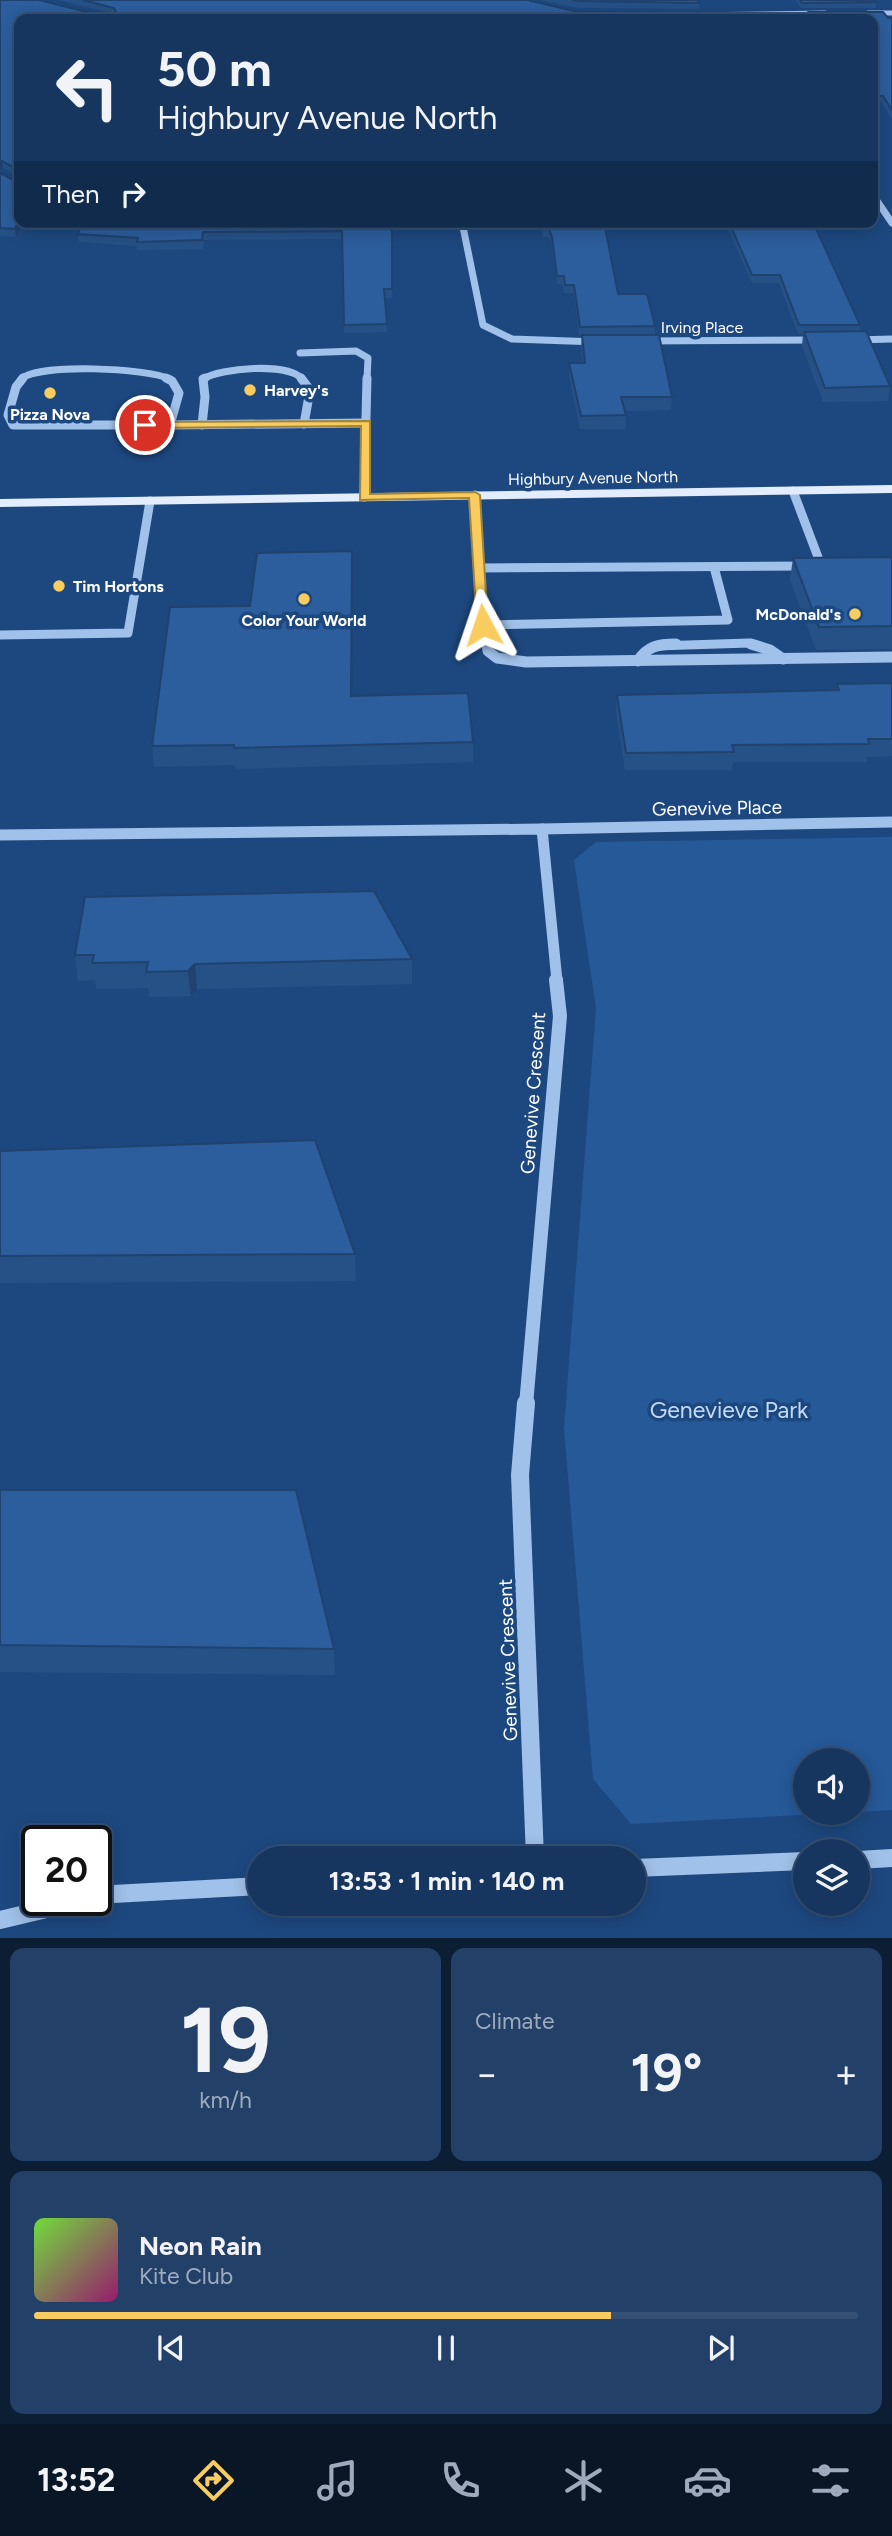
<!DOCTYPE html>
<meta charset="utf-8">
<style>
:root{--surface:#16365f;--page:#234168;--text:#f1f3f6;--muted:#9eabbd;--line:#355074;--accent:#f8cc5e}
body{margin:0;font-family:Figtree,sans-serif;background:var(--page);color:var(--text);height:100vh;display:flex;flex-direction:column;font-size:26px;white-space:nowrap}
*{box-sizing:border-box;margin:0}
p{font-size:23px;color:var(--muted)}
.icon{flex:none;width:38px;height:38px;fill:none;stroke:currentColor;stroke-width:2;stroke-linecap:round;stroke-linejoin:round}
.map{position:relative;height:1938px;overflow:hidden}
.panel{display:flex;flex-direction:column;gap:10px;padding:10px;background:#0c1e34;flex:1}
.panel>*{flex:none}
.hud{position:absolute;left:14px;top:14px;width:864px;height:214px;border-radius:14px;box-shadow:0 4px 18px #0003,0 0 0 2px var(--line);background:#16365f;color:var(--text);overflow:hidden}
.buttons{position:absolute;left:793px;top:1748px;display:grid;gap:14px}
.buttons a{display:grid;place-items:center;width:77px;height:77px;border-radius:50%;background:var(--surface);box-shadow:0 4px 18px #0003,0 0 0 2px var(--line);font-size:35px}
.speed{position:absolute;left:21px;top:1825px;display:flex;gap:14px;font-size:35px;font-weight:700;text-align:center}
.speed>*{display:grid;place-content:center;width:91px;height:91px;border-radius:50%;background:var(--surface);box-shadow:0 4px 18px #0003,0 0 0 2px var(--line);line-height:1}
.speed .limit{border:4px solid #111;border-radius:10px;background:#fff;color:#111}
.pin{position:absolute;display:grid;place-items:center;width:60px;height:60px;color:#fff;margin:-30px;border:4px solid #fff;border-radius:50%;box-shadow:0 2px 7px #0007}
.me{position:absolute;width:77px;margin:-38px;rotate:355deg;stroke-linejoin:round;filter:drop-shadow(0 0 5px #0008)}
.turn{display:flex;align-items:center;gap:24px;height:147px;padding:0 28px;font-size:32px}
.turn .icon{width:91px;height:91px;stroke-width:2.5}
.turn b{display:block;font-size:49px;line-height:60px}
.then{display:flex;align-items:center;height:66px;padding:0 28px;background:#0003;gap:14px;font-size:26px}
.big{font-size:52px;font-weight:700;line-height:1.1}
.panel .widget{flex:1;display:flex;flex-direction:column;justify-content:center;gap:10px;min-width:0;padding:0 24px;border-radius:14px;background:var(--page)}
.panel .dial{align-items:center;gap:0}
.dial b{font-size:91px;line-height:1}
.song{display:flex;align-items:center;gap:21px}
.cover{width:84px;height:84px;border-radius:10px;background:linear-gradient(135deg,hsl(100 70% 55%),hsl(320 70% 35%))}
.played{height:7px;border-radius:4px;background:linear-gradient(90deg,var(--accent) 70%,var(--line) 70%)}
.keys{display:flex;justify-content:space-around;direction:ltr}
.heat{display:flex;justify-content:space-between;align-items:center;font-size:38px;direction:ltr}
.panel .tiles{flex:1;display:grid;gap:10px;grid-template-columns:1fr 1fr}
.widget:last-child{grid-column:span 2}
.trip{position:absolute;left:247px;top:1846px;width:399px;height:70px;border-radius:35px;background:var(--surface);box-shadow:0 4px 18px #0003,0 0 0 2px var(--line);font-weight:700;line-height:70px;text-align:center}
.menu{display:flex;height:112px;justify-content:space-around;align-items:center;background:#091626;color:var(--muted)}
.menu .icon{width:49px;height:49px}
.menu .active{color:var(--accent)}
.menu b{font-size:32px;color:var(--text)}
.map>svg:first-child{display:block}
.green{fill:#265998}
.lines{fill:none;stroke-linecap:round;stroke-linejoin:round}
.minor-far5{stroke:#a0c1e9;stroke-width:5}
.minor-far4{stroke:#a0c1e9;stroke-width:7}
.minor-far3{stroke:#a0c1e9;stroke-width:9}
.minor-far2{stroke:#a0c1e9;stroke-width:11}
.minor-far1{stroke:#a0c1e9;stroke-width:14}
.minor{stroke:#a0c1e9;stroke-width:18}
.major{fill:#e3edfe;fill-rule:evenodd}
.wall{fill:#265187}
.shaded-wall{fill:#1f426e}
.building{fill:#2c5e9d;stroke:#1f426e;stroke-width:2}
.route{fill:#f8cc5e;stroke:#a1853d;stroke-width:2}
.poi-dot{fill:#f8cc5e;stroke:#1d487f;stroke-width:2.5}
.labels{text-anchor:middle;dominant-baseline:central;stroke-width:7;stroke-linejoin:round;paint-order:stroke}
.far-street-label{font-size:16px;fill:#fff;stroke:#1d487f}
.far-poi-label{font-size:16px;font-weight:bold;fill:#fff;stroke:#1d487f;text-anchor:start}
.street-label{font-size:19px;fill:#fff;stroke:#1d487f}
.near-park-label{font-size:23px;fill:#c4dbf7;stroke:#1d487f}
</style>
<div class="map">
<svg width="892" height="1938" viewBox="0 0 892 1938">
<rect width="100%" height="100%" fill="#1d487f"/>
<path class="green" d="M 892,837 L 892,1810 L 858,1812 L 858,1760 L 805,1760 L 805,1813 L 837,1813 L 631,1824 L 593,1779 L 564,1428 L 596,1008 L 574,860 L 596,842 Z"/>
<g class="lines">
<g class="minor-far5">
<path d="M 868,13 L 892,13"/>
<path d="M 689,15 L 825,13"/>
</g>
<g class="minor-far4">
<path d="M 873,195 L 892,223"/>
<path d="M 462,222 L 483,325 L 512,339 L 598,342"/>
<path d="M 854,340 L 892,339"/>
<path d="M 644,341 L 818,340"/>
<path d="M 300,353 L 356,351 L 368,358 L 367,379"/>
<path d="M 21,379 C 39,363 147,368 170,379"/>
<path d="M 203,379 C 220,368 288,362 302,379"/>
</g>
<g class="minor-far3">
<path d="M 23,378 L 16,387 L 8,415 L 13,425 L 170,425"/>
<path d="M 166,378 L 172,381 L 179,393 L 170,425"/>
<path d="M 301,378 L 310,390 L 304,424"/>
<path d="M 170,425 L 366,423"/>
<path d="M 202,425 L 205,397 L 203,379 L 205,378"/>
<path d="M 793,491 L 821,565"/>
<path d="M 475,495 L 483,625 L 728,620 L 714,567"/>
<path d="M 364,497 L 367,378"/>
<path d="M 478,568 L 808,566"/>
<path d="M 483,625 L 487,646"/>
<path d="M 0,635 L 128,633 L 150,501"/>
<path d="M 656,646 L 749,643 L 757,646"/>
</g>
<g class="minor-far2">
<path d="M 487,644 L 488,651 L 497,658 L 526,662 L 892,657"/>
<path d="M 751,644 L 770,650 L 783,659"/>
<path d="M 638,661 C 647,646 659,644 676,644"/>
<path d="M 542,829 L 892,822"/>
<path d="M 0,835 L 542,829 L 557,981"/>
</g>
<path class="minor-far1" d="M 526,1405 L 560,1016 L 556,980"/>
<g class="minor">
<path d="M 526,1403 L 520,1475 L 535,1858"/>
<path d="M 858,1860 L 892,1858"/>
<path d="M 634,1868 L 805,1861"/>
<path d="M 96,1898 L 113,1894 L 259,1886"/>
<path d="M 0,1920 L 84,1900"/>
</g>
<path class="major" d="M 892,485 L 892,493 L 0,507 L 0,499 Z"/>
</g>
<g class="wall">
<path d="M 0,0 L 111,18 L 115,16 L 114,14 L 58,0 L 527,0 L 578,12 L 19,19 L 19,177 L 3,168 L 0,169 Z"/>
<path d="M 540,0 L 698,0 L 699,3 L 699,9 L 579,8 Z"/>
<path d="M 796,0 L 875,0 L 876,2 L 876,8 L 801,8 Z"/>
<path d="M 809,12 L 892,18 L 892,119 L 882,103 L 876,103 L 873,99 L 873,19 L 809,19 Z"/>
<path d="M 0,173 L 19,222 L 23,222 L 16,237 L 0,236 Z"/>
<path d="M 392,222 L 392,298 L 384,298 L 387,332 L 344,333 L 342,239 L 204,240 L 203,249 L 137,250 L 137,246 L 79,242 L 78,234 Z"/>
<path d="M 541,222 L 604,222 L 618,294 L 655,326 L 655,335 L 672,397 L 671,410 L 625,411 L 626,415 L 625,429 L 580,429 L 569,376 L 569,363 L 583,363 L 581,348 L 582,336 L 579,336 L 574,293 L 564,293 L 563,284 L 557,284 L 552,245 L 549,237 L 543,237 Z"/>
<path d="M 725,222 L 813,222 L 860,325 L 860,331 L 890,386 L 888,401 L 823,402 L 802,346 L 803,334 L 798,334 L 779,283 L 752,283 Z"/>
<path d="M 892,557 L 892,649 L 816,650 L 790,580 L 793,558 Z"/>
<path d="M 353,570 L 352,696 L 473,742 L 473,762 L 236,769 L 235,765 L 154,767 L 152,746 L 250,606 Z"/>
<path d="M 892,683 L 892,756 L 867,757 L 867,762 L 733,762 L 732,770 L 625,770 L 616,713 L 617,695 L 836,690 L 837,684 Z"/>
<path d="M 75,955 L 412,959 L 412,984 L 197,989 L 191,996 L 149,997 L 148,988 L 96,989 L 95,980 L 78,981 Z"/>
<path d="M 0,1151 L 355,1254 L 356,1281 L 0,1283 Z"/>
<path d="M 0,1490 L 334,1649 L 335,1675 L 0,1672 Z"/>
</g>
<g class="shaded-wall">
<path d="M 0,161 L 2,161 L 3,168 L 0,169 Z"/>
<path d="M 19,220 L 19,222 L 23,222 L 16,237 L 15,229 Z"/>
<path d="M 352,551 L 353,570 L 352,716 L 351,696 Z"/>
<path d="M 195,964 L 197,989 L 191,996 L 188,971 Z"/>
</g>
<g class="building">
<path d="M 0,0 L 39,0 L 111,18 L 117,14 L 114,8 L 83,0 L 527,0 L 578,12 L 704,13 L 707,19 L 19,19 L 19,170 L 2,161 L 0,161 Z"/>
<path d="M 572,0 L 698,0 L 699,3 L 579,1 Z"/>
<path d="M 800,0 L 875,0 L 876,2 L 802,3 Z"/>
<path d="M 809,12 L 883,12 L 888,18 L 892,18 L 892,110 L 883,96 L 877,96 L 873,91 L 873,19 L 815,19 Z"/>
<path d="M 0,173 L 15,181 L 19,180 L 19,220 L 15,229 L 0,228 Z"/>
<path d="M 82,222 L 392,222 L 392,289 L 384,289 L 387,324 L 344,325 L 342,231 L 203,232 L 202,240 L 137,242 L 138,238 L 78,234 Z"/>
<path d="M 542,222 L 604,222 L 618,294 L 647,294 L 655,326 L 580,327 L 574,285 L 565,285 L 564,276 L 557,276 L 552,237 L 549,229 L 543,229 Z"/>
<path d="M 729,222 L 813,222 L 860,325 L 799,325 L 780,275 L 752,275 Z"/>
<path d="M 866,331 L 890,386 L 825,388 L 804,332 Z"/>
<path d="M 582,335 L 659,335 L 672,397 L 621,397 L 626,415 L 581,416 L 569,363 L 585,363 Z"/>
<path d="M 352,551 L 351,696 L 468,693 L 473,742 L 234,748 L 234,745 L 152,746 L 170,607 L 250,606 L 257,553 Z"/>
<path d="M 892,557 L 892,626 L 819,627 L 793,558 Z"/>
<path d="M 892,683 L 892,739 L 868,739 L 869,744 L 732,745 L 734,752 L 626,753 L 617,695 L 839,690 L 837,684 Z"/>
<path d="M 374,891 L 412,959 L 195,964 L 188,971 L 146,972 L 148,962 L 92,963 L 94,955 L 75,955 L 85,897 Z"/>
<path d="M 315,1140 L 355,1254 L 0,1256 L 0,1151 Z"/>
<path d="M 0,1490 L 296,1490 L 334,1649 L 0,1645 Z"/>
</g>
<path class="route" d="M 370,421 L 370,494 L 475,492 L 480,495 L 488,627 L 479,627 L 477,625 L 469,498 L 360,500 L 361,426 L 145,428 L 140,425 L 145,422 Z"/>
<g class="poi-dot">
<circle cx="250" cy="390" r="7"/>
<circle cx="50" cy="393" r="7"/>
<circle cx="59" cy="586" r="7"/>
<circle cx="304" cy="599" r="7"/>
<circle cx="855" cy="614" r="7"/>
</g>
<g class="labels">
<g class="far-street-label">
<text x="702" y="327">Irving Place</text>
<text transform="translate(593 478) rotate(-1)">Highbury Avenue North</text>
</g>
<g class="far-poi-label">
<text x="264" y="390">Harvey's</text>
<text x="50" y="414" text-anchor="middle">Pizza Nova</text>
<text x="73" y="586">Tim Hortons</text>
<text x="841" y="614" text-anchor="end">McDonald's</text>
<text x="304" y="620" text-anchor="middle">Color Your World</text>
</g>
<g class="street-label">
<text transform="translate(717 808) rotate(-1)">Genevive Place</text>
<text transform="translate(533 1093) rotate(-86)">Genevive Crescent</text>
<text transform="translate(508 1660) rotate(-92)">Genevive Crescent</text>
</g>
<g class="near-park-label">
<text x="729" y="1410">Genevieve Park</text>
</g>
</g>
</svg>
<div class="buttons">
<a><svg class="icon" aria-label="sound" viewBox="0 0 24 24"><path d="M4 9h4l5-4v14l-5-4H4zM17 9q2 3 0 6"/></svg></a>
<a><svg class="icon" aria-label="layers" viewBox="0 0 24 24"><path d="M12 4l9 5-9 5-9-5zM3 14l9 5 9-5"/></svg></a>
</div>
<div class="speed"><div class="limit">20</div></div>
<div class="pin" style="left:145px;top:425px;background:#d93025"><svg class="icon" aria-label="arrive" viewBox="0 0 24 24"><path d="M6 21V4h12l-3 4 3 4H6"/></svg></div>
<svg class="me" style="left:483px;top:625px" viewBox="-20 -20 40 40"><path d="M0-17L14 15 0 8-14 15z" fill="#f8cc5e" stroke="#fff" stroke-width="4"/></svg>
<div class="trip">13:53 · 1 min · 140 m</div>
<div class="hud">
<div class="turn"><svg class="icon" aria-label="left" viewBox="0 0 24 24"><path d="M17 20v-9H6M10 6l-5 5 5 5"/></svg><div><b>50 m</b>Highbury Avenue North</div></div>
<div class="then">Then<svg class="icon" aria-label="right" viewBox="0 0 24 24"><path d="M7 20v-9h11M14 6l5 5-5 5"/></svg></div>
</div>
</div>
<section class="panel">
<div class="tiles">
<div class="widget dial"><b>19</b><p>km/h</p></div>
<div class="widget"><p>Climate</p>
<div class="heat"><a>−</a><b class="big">19°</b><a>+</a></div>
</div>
<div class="widget">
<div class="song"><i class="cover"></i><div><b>Neon Rain</b><p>Kite Club</p></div></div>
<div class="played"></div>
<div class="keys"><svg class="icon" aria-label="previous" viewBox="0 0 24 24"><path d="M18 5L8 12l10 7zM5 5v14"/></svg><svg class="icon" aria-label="pause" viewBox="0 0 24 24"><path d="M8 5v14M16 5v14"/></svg><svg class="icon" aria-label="next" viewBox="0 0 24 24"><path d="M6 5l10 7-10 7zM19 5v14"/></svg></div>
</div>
</div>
</section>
<nav class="menu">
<b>13:52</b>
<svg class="icon active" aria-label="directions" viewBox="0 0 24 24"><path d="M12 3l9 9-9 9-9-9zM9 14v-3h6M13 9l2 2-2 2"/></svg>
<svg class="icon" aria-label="music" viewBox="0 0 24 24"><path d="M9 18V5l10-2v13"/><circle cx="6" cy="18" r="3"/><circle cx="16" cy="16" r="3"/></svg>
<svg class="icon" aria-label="phone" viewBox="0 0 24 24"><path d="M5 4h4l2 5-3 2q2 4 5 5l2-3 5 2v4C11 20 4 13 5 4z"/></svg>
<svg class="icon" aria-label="climate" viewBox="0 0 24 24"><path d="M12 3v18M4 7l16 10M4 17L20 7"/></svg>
<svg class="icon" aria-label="car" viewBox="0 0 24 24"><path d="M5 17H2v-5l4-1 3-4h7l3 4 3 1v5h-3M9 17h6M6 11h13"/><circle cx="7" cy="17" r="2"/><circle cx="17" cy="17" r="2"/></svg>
<svg class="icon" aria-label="filters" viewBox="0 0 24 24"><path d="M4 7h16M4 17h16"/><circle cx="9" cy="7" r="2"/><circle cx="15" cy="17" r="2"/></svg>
</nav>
